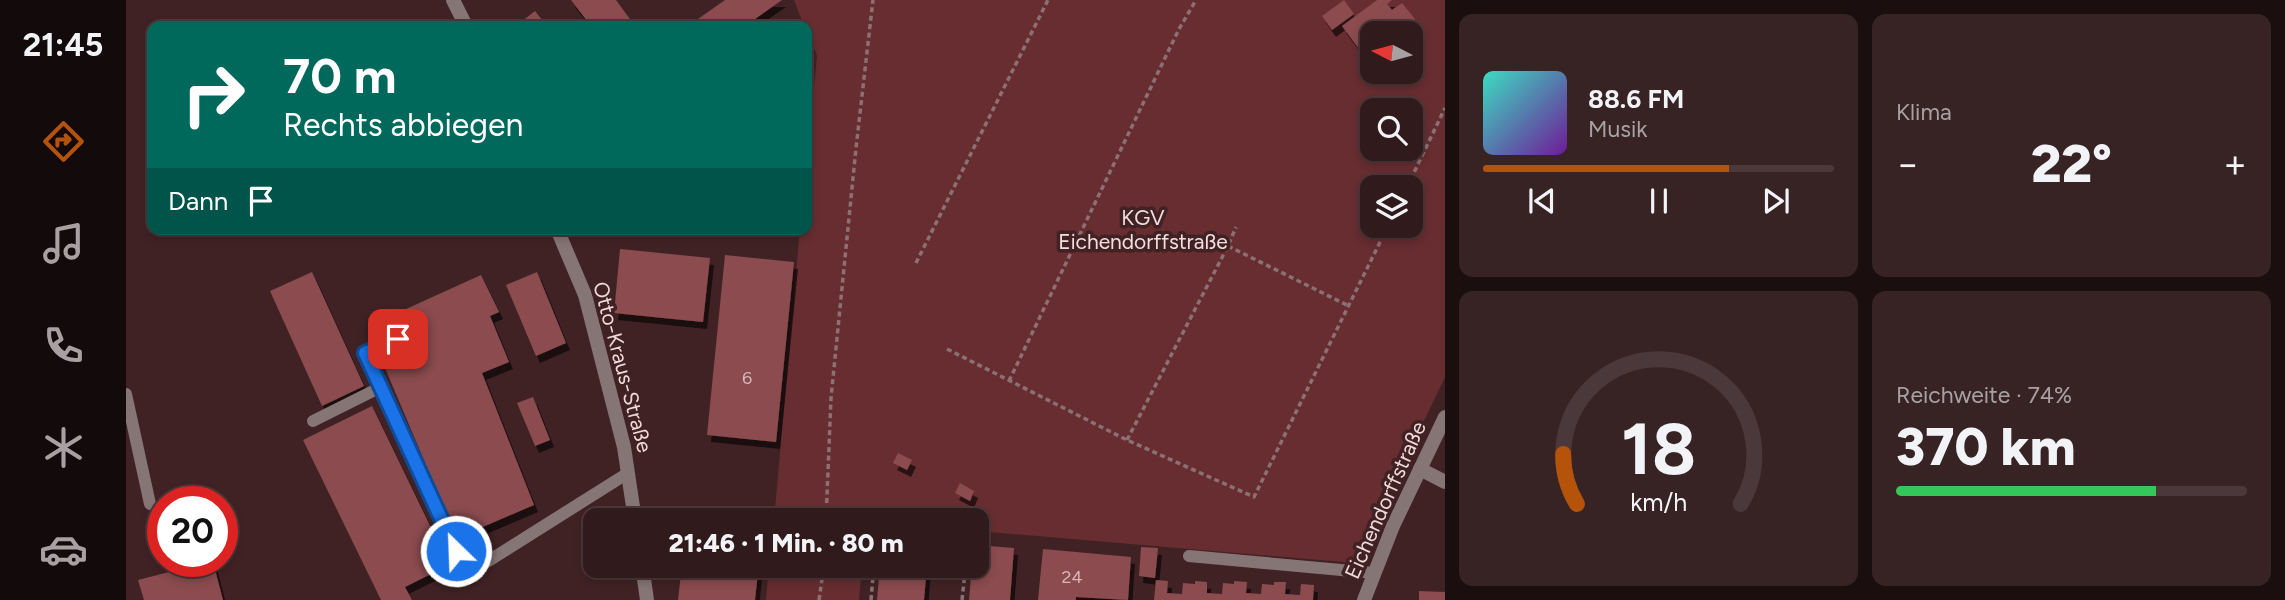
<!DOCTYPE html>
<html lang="de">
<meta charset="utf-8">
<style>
:root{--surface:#301a1b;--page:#382324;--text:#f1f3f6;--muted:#a8a1a3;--line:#4b383a;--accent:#b45309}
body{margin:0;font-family:Figtree,sans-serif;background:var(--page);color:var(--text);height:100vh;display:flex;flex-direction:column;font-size:26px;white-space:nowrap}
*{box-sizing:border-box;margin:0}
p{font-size:23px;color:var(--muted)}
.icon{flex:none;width:38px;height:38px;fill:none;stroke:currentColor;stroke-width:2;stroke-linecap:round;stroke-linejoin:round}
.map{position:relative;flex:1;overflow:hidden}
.side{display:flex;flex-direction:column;gap:14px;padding:14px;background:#1a0e0f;width:840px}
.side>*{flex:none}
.top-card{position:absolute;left:21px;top:21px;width:665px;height:214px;border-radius:14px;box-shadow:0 4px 10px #0003,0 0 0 2px var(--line);background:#00695c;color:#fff;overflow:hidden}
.needle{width:46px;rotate:276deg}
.tools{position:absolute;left:1234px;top:21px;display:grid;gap:14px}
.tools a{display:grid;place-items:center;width:63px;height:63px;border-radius:14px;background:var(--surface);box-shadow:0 4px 10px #0003,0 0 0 2px var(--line);font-size:35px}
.speed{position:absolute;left:21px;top:486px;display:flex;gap:14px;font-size:35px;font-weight:700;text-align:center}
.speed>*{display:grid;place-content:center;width:91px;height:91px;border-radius:50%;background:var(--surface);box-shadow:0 4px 10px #0003,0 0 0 2px var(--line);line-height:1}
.speed .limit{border:10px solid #d22;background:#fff;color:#111}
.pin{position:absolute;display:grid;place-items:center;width:60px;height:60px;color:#fff;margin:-30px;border-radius:14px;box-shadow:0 4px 10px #0006}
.me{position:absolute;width:77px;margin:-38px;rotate:336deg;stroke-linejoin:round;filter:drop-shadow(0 0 5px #0008)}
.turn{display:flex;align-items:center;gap:24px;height:147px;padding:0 21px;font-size:32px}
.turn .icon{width:91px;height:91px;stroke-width:2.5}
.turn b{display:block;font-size:49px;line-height:60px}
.then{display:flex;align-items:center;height:66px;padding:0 21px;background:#0003;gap:14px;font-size:26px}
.big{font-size:52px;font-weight:800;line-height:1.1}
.side .tile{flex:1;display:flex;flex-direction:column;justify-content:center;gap:10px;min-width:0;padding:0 24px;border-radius:14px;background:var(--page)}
.side .dial{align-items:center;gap:0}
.dial svg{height:182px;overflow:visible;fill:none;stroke:var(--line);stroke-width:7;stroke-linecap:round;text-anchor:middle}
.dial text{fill:var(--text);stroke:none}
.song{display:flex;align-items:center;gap:21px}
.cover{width:84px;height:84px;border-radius:10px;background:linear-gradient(135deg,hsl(170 70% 55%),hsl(280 70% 35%))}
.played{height:7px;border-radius:4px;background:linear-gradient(90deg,var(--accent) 70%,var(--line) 70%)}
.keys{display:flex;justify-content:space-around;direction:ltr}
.heat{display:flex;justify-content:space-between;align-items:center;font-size:38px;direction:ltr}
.charge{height:10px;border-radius:5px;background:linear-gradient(90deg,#34c759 74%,var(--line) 0)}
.side .tiles{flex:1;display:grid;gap:14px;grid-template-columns:repeat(2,1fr)}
.trip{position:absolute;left:457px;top:508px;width:406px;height:70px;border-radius:14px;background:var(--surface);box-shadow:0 4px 10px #0003,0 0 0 2px var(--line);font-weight:800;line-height:70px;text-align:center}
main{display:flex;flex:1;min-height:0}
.dock{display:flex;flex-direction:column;width:126px;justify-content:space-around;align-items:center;background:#130a0b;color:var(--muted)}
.dock .icon{width:49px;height:49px}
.dock .on{color:var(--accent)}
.dock b{font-size:32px;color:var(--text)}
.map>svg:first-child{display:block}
.green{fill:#672d31;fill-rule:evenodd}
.building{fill:#8b4b4f;filter:url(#shadow)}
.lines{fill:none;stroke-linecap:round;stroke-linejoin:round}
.path{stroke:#8b7172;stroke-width:3.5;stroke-dasharray:5 3.5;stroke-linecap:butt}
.service{stroke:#867575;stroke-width:12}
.minor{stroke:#867575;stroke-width:14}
.tertiary{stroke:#867575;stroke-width:14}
.route-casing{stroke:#114b97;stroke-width:18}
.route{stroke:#1a73e8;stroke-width:12}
.labels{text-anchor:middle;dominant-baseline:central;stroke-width:7;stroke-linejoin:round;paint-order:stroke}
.number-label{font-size:18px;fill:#d6b6b7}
.park-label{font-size:21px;fill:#f3dddd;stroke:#402224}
.street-label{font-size:21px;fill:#efdada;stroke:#402224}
</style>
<main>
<nav class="dock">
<b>21:45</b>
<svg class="icon on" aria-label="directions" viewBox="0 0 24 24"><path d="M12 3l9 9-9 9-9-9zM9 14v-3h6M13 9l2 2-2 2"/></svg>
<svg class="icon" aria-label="music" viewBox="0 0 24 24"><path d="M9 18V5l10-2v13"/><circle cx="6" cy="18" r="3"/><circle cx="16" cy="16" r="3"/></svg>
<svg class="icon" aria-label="phone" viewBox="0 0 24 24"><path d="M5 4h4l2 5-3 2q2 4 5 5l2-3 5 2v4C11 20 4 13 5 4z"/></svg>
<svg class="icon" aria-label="climate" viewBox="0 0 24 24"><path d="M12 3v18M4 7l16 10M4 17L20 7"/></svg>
<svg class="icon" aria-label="car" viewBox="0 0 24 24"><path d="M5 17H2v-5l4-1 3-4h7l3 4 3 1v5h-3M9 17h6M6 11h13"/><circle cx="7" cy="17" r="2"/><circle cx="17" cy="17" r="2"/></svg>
</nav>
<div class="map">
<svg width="1319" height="600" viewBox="0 0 1319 600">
<defs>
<filter id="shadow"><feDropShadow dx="4" dy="7" stdDeviation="0" flood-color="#0009"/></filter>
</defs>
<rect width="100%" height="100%" fill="#402224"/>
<g class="green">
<path d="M 668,0 L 1319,0 L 1319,377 L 1230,563 L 851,531 L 850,520 L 648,520 L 674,229 L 681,229 L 681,162 L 691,56 L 681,26 L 678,26 ZM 1246,33 L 1284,33 L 1284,72 L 1246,72 ZM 1246,110 L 1284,110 L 1284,149 L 1246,149 ZM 1246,187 L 1284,187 L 1284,226 L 1246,226 Z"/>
<path d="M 643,565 L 736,565 L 733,600 L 640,600 Z"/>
</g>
<g class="building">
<path d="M 445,0 L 490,0 L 509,26 L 465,26 Z"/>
<path d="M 599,0 L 656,0 L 619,26 L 562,26 Z"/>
<path d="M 1218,0 L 1228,14 L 1206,30 L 1196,16 Z"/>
<path d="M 1251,0 L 1266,0 L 1261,4 L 1266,10 L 1276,3 L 1289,19 L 1270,33 L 1246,33 L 1246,51 L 1239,57 L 1216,26 Z"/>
<path d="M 409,11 L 421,26 L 390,26 Z"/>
<path d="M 494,249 L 584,258 L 577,322 L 488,313 Z"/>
<path d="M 599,255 L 668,262 L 650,442 L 581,435 Z"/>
<path d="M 186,272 L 238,386 L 196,406 L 144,291 Z"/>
<path d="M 411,272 L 440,343 L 410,356 L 380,285 Z"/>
<path d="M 355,275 L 373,312 L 364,316 L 383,362 L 356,373 L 408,505 L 331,538 L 256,361 L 282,349 L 269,314 Z"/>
<path d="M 407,397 L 424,440 L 409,446 L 391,403 Z"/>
<path d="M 246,406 L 323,565 L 279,587 L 286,600 L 255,600 L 177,440 Z"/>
<path d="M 772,453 L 786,460 L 781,470 L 767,463 Z"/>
<path d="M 834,483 L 848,491 L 844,501 L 829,493 Z"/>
<path d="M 850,545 L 888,548 L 884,600 L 843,600 L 846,565 L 850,565 Z"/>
<path d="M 1015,547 L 1032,548 L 1029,578 L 1013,576 Z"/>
<path d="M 917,549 L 1005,557 L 1002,600 L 950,597 L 950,600 L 912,600 Z"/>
<path d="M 82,562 L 87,562 L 97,600 L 18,600 L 12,580 Z"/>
<path d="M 556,565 L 632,572 L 629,600 L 552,600 Z"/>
<path d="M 754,565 L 801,565 L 798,600 L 751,600 Z"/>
<path d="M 1030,580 L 1042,581 L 1041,593 L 1056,594 L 1057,583 L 1069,584 L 1069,581 L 1081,582 L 1081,593 L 1096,594 L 1097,583 L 1108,584 L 1108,581 L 1121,582 L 1120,593 L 1135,594 L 1136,584 L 1148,585 L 1148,582 L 1160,582 L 1159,594 L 1174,595 L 1175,584 L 1188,585 L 1187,600 L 1028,600 Z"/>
<path d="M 1293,591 L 1319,592 L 1319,600 L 1293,600 Z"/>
</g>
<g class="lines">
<g class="path">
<path d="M 1281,187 L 1319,108"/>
<path d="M 1102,246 L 1223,306"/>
<path d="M 790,263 L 922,0"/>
<path d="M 821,349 L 1001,440 L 1128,497 L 1262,226"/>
<path d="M 883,381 L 1053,29 L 1070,0"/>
<path d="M 1001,440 L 1102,246 L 1110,227"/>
<path d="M 700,520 L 705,398 L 730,148 L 747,0"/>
<path d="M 693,600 L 698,565"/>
<path d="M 745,600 L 748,565"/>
<path d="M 836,600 L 839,572"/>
</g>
<g class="service">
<path d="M 272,339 L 239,353 L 340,575 L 502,473"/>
<path d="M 0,394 L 24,504"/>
<path d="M 187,421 L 255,387"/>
<path d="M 1063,556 L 1248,573"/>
</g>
<g class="minor">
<path d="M 327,0 L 340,26"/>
<path d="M 431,229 L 459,295 L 498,447 L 509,520"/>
<path d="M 1294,469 L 1319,482"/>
<path d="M 516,565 L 521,600"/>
</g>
<path class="tertiary" d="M 1238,600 L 1267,526 L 1319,417"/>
</g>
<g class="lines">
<g class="route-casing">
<path id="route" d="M 272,339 L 239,353 L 330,551"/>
</g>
<use href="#route" class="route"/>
</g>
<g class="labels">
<g class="number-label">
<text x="621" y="378">6</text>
<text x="946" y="577">24</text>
</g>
<g class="park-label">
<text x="1017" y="217">KGV<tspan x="1017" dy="24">Eichendorffstraße</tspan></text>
</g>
<g class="street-label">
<text transform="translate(497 367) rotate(75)">Otto-Kraus-Straße</text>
<text transform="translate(1259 500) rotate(-66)">Eichendorffstraße</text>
</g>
</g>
</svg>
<div class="tools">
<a><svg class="needle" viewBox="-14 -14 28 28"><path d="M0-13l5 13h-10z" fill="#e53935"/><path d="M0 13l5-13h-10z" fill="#a8a1a3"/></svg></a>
<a><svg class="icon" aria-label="search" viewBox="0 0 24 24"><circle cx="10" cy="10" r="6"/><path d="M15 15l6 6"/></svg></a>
<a><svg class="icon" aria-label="layers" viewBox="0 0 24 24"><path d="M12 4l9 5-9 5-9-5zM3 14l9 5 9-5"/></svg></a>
</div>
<div class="speed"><div class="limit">20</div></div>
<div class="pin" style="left:272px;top:339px;background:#d93025"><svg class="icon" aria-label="arrive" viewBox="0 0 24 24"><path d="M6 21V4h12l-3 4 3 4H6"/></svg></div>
<svg class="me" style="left:330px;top:551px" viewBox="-20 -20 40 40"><circle r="17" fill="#1a73e8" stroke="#fff" stroke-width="3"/><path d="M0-11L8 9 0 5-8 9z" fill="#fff"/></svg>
<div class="trip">21:46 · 1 Min. · 80 m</div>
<div class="top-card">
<div class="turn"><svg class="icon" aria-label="right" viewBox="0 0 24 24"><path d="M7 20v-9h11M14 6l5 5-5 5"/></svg><div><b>70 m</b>Rechts abbiegen</div></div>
<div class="then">Dann<svg class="icon" aria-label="arrive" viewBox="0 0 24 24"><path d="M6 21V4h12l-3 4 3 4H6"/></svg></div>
</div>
</div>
<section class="side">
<div class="tiles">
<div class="tile">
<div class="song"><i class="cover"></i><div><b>88.6 FM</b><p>Musik</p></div></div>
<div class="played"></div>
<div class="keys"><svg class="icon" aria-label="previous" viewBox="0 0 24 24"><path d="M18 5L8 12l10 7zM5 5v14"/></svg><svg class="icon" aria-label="pause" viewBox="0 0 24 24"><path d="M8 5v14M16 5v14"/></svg><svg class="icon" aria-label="next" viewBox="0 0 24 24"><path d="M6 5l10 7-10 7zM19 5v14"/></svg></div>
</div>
<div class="tile"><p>Klima</p>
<div class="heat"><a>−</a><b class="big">22°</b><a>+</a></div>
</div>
<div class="tile dial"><svg viewBox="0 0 100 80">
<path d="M14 69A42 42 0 1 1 86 69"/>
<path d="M14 69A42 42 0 0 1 8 47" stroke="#b45309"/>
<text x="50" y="56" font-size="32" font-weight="700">18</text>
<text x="50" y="72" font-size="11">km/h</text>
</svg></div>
<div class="tile"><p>Reichweite · 74%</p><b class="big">370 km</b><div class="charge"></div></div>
</div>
</section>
</main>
